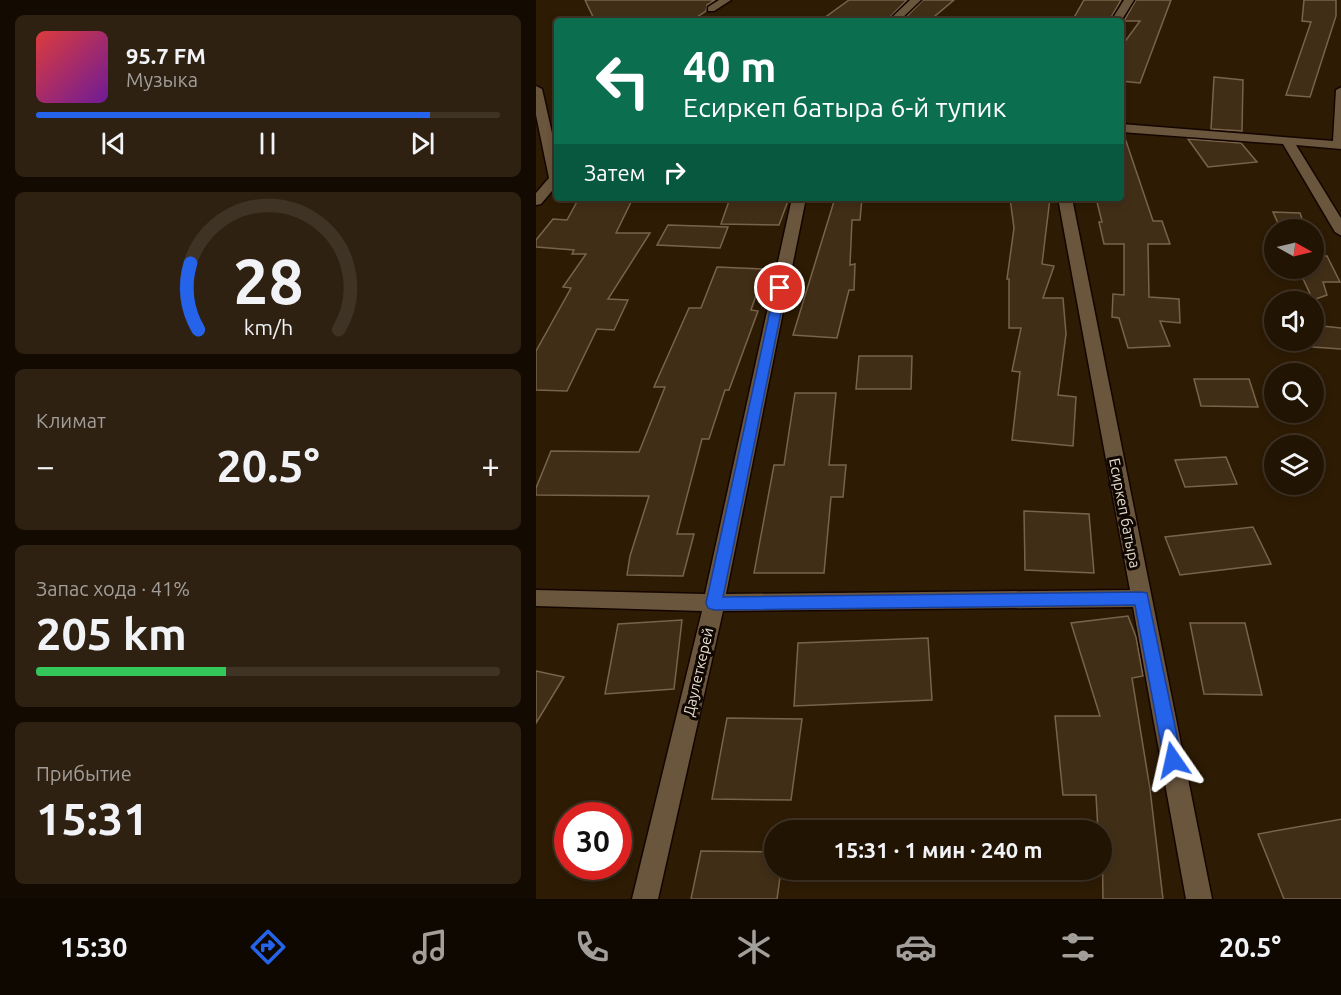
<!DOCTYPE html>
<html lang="ru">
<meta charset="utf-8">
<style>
:root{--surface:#221403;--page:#2e2112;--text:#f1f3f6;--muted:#a29e9a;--line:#3f3325;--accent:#2563eb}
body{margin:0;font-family:Ubuntu,sans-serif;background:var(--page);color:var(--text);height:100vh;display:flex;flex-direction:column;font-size:22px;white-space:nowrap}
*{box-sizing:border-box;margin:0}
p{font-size:20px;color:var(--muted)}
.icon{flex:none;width:33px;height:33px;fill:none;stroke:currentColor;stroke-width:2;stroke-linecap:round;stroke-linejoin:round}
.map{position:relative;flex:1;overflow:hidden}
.side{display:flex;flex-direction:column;gap:15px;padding:15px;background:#130b02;width:536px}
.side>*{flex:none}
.banner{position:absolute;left:18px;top:18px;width:570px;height:183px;border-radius:6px;box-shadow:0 3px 9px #0003,0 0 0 2px var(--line);background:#0b6e4f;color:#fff;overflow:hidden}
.needle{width:39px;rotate:98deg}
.fabs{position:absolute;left:728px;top:219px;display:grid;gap:12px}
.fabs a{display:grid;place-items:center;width:60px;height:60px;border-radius:50%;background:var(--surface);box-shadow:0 3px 9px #0003,0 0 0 2px var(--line);font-size:30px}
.speed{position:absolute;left:18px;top:802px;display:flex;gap:12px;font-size:30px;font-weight:700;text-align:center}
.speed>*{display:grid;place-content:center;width:78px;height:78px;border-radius:50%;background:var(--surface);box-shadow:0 3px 9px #0003,0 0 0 2px var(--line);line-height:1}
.speed .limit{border:9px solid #d22;background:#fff;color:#111}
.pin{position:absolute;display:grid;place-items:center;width:51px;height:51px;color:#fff;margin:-26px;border:3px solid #fff;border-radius:50%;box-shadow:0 2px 6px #0007}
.me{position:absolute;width:66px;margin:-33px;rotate:349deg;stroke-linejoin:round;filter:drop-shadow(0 0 4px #0008)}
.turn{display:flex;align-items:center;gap:21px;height:126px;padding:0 30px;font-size:27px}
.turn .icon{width:78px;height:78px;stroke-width:2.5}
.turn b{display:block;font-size:42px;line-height:51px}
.then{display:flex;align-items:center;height:57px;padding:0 30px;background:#0003;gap:12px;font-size:22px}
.big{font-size:45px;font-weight:700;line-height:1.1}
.side .widget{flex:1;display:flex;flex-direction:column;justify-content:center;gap:9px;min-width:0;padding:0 21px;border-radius:9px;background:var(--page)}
.side .dial{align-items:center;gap:0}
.dial svg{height:156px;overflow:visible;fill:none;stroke:var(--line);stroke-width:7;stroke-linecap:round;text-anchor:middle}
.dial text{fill:var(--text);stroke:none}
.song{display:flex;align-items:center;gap:18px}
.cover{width:72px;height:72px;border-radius:9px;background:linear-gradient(135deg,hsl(0 70% 55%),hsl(280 70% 35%))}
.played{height:6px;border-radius:3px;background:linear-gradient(90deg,var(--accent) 85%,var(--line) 85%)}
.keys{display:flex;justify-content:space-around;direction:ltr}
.heat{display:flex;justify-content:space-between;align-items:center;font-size:33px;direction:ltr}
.charge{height:9px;border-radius:4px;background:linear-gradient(90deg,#34c759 41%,var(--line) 0)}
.trip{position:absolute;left:228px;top:820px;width:348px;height:60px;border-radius:30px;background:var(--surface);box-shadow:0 3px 9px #0003,0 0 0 2px var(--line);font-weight:700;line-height:60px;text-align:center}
.tabs{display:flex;height:96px;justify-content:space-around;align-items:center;background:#0e0801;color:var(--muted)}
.tabs .icon{width:42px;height:42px}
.tabs .on{color:var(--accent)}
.tabs b{font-size:27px;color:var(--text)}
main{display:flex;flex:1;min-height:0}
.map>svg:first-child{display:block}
.building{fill:#412e17;stroke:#79644b;stroke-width:1.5}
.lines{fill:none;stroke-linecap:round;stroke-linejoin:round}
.minor-casing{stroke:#140500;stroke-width:3}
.minor{fill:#6a553d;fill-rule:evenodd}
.route{fill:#2563eb;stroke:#184099;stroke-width:1.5}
.labels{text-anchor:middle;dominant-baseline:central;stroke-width:6;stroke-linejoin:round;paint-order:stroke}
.street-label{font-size:15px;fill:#e7dbcd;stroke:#0f0802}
</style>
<main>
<section class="side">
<div class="widget">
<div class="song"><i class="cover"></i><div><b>95.7 FM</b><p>Музыка</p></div></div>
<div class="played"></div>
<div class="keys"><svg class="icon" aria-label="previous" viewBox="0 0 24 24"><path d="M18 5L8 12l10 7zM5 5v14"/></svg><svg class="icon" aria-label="pause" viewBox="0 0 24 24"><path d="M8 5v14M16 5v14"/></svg><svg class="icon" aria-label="next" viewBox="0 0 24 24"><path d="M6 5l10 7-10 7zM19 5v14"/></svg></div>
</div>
<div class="widget dial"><svg viewBox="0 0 100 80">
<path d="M14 69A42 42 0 1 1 86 69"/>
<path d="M14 69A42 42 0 0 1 10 35" stroke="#2563eb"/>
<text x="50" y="56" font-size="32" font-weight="700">28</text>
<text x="50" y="72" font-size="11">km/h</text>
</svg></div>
<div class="widget"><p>Климат</p>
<div class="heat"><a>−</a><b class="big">20.5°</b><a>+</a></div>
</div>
<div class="widget"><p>Запас хода · 41%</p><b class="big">205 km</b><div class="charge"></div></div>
<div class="widget"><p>Прибытие</p><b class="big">15:31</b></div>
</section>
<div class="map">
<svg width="806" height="899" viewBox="0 0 806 899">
<rect width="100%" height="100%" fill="#2d1b04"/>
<g class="building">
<path d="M 49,0 L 179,0 L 171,5 L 170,11 L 155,21 L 59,21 Z"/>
<path d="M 313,0 L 371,0 L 350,21 L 284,21 Z"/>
<path d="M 387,0 L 418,0 L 393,21 L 366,21 Z"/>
<path d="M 548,0 L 585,0 L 573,21 L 536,21 Z"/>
<path d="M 600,0 L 635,0 L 604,83 L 585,81 L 585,47 L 604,21 L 588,21 Z"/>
<path d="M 768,0 L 800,0 L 800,16 L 774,97 L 750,95 L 775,22 L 766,21 Z"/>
<path d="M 678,77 L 707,80 L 706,131 L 675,129 Z"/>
<path d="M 585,138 L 589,138 L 617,221 L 626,221 L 634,244 L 612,244 L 613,297 L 643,299 L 644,323 L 624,321 L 634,346 L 592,348 L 583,318 L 576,317 L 577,294 L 588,295 L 588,244 L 568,244 L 563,222 L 566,222 L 560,198 L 585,198 Z"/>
<path d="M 652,139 L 705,143 L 721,162 L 672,167 Z"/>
<path d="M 43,198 L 97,198 L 80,233 L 114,233 L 72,299 L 92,300 L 78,330 L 61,329 L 31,391 L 0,390 L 0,351 L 35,288 L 27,287 L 50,254 L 36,254 L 38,250 L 0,247 L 0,240 L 17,219 L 31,220 Z"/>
<path d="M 194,198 L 253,198 L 243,225 L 185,224 Z"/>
<path d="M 299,198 L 326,198 L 324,220 L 316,220 L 314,265 L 319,264 L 318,290 L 313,290 L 301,338 L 257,335 Z"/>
<path d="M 474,198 L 514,198 L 506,264 L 518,266 L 507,298 L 527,298 L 530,334 L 522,395 L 540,397 L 537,446 L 476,440 L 484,372 L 476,371 L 485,328 L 473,328 L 473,279 L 471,279 L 478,228 Z"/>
<path d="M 737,212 L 764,213 L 770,230 L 745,230 Z"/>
<path d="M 132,225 L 192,227 L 184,248 L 121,245 Z"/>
<path d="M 777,252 L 778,256 L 791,256 L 804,282 L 787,282 L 791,295 L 777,300 L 762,268 L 777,268 Z"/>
<path d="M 181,267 L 229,269 L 215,310 L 222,311 L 193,390 L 189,390 L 173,439 L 166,439 L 141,534 L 158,534 L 147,576 L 91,575 L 94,556 L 113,496 L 0,495 L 0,488 L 15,451 L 103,452 L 129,387 L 118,387 L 153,308 L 165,308 Z"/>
<path d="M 777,325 L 806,328 L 806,349 L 777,347 Z"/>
<path d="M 323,356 L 376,356 L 375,389 L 320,389 Z"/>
<path d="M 658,379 L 713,379 L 722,407 L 665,406 Z"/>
<path d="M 259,393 L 300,393 L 293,465 L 310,465 L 307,497 L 295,497 L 288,573 L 218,573 L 238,465 L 248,465 Z"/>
<path d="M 690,457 L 701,484 L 649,487 L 639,460 Z"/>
<path d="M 488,511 L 553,514 L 558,573 L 489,570 Z"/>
<path d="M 717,527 L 735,564 L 644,575 L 629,537 Z"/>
<path d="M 592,616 L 600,637 L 607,676 L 596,678 L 614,789 L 627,899 L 567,899 L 566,831 L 562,831 L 560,795 L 527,795 L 519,716 L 564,716 L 535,623 Z"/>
<path d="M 146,620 L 138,689 L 69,694 L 82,624 Z"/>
<path d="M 654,623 L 709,623 L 726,695 L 668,694 Z"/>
<path d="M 392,638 L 396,700 L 258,706 L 262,643 Z"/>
<path d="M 0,671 L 28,677 L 0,723 Z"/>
<path d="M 191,718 L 266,719 L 255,800 L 176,799 Z"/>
<path d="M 806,819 L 806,899 L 748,899 L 722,834 Z"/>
<path d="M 165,851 L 238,852 L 238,870 L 245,870 L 241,899 L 155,899 Z"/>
</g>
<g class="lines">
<g class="minor-casing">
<g id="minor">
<path d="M 183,0 L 195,0 L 178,11 L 172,11 L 172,7 Z"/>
<path d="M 374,0 L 385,0 L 363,21 L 352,21 Z"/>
<path d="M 588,0 L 598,0 L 585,21 L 575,21 Z"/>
<path d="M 0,86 L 6,89 L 21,155 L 21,185 L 5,204 L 0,205 L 0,193 L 13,178 L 0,115 Z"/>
<path d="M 806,87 L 806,149 L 760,145 L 806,220 L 806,236 L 799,232 L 747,144 L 585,132 L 585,124 L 797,141 L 800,90 Z"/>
<path d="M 256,198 L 270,198 L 190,594 L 594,590 L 522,198 L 536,198 L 676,899 L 650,899 L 597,607 L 187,611 L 122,899 L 96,899 L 166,611 L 0,606 L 0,590 L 169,594 Z"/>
</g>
</g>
<use href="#minor" class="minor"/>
</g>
<path class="route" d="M 244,285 L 250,288 L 187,597 L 605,592 L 611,593 L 646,760 L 643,766 L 637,769 L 630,766 L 628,760 L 599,605 L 178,610 L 172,608 L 170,603 L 239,288 Z"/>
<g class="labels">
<g class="street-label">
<text transform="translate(589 513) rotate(79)">Есиркеп батыра</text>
<text transform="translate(162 672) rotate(-77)">Даулеткерей</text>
</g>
</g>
</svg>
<div class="fabs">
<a><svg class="needle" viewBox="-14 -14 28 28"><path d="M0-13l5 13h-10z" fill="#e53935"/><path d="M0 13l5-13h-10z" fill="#a29e9a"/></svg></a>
<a><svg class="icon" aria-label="sound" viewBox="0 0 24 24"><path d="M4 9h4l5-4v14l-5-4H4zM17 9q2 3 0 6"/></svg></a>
<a><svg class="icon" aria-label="search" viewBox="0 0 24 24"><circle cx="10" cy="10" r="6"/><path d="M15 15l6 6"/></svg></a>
<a><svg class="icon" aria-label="layers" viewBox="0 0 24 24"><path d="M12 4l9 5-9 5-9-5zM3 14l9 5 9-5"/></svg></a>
</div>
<div class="speed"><div class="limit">30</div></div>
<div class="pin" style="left:244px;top:288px;background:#d93025"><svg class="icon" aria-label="arrive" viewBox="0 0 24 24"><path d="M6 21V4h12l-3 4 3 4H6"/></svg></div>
<svg class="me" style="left:637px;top:760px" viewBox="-20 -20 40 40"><path d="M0-17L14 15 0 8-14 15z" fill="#2563eb" stroke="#fff" stroke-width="4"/></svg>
<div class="trip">15:31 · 1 мин · 240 m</div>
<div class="banner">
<div class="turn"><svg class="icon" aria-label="left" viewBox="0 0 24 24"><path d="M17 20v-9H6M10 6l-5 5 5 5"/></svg><div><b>40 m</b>Есиркеп батыра 6-й тупик</div></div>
<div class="then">Затем<svg class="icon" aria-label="right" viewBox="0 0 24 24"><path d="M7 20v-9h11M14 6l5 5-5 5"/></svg></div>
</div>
</div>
</main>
<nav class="tabs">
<b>15:30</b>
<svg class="icon on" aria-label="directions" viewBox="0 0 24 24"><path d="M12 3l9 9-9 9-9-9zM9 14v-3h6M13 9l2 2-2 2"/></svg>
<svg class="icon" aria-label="music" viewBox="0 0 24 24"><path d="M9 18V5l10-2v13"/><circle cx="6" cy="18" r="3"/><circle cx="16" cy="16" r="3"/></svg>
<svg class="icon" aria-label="phone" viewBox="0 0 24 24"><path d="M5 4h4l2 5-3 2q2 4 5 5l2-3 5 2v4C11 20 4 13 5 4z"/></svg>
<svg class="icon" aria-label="climate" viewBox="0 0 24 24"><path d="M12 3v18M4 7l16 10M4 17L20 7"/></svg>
<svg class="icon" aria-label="car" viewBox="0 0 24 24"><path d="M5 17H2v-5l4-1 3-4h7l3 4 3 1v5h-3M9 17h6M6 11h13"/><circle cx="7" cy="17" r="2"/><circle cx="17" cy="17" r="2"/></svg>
<svg class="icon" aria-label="filters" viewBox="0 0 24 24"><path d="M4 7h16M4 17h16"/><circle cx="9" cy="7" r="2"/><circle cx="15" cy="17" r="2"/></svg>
<b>20.5°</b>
</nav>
